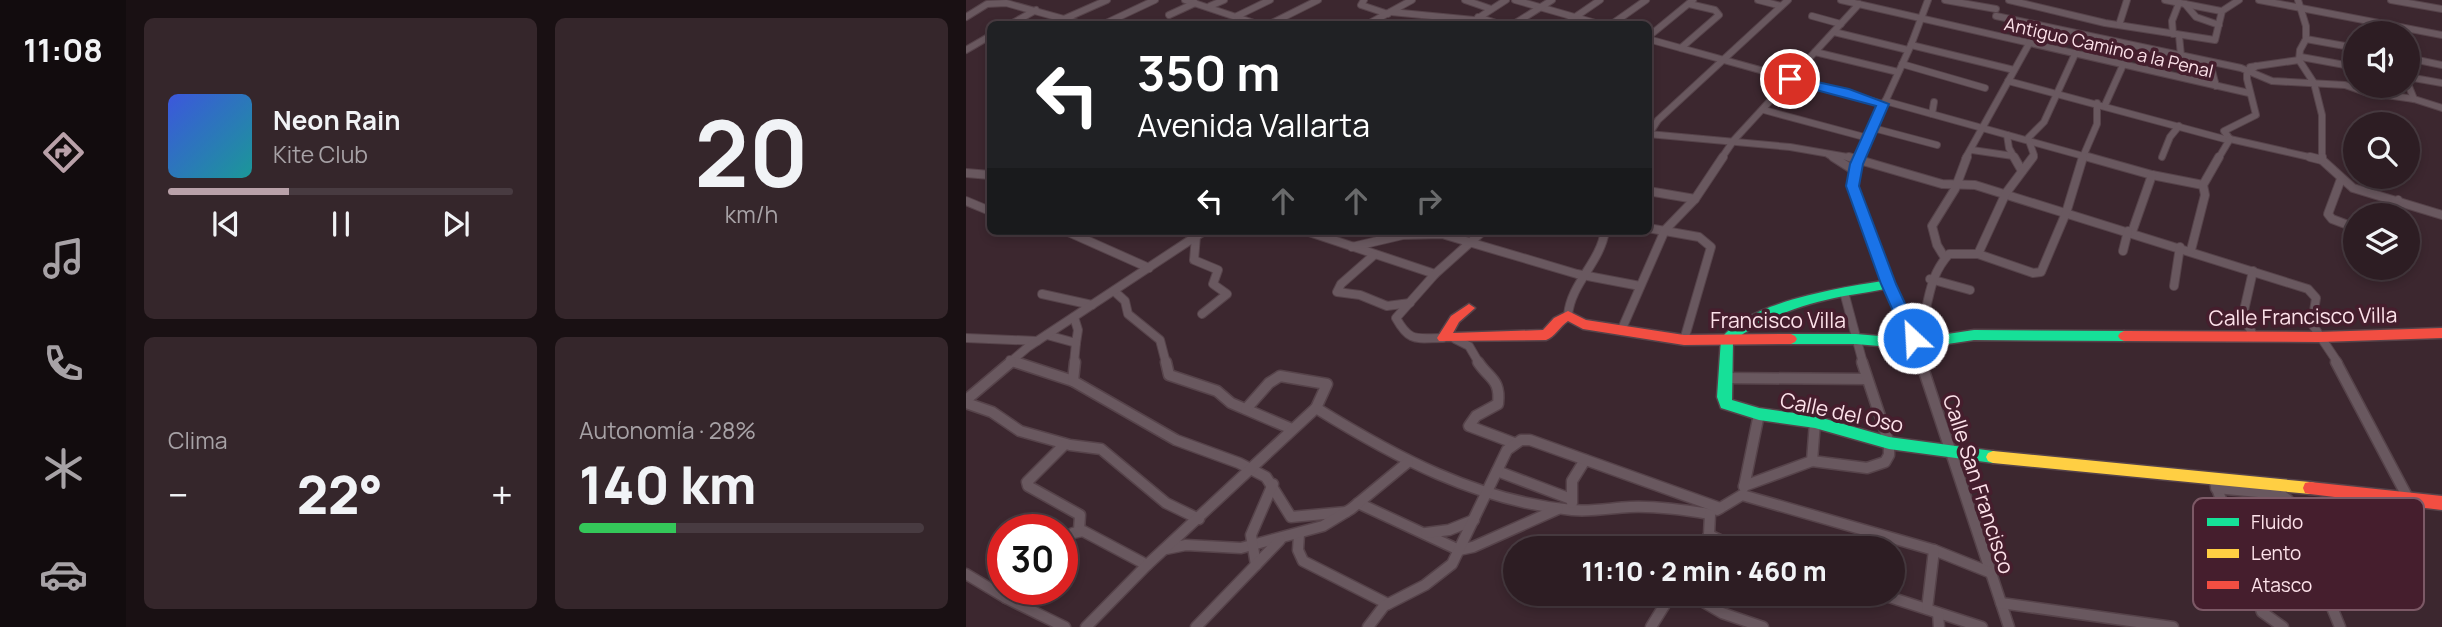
<!DOCTYPE html>
<html lang="es">
<meta charset="utf-8">
<style>
:root{--surface:#2d1d23;--page:#35262b;--text:#f1f3f6;--muted:#a7a2a6;--line:#483b41;--accent:#b9a1a9}
body{margin:0;font-family:Manrope,sans-serif;background:var(--page);color:var(--text);height:100vh;display:flex;flex-direction:column;font-size:26px;white-space:nowrap}
*{box-sizing:border-box;margin:0}
p{font-size:23px;color:var(--muted)}
.icon{flex:none;width:38px;height:38px;fill:none;stroke:currentColor;stroke-width:2;stroke-linecap:round;stroke-linejoin:round}
.map{position:relative;flex:1;overflow:hidden}
.side{display:flex;flex-direction:column;gap:18px;padding:18px;background:#191013;width:840px}
.side>*{flex:none}
.hud{position:absolute;left:21px;top:21px;width:665px;height:214px;border-radius:10px;box-shadow:0 4px 10px #0003,0 0 0 2px var(--line);background:#202124;color:#fff;overflow:hidden}
.buttons{position:absolute;left:1377px;top:21px;display:grid;gap:14px}
.buttons a{display:grid;place-items:center;width:77px;height:77px;border-radius:50%;background:var(--surface);box-shadow:0 4px 10px #0003,0 0 0 2px var(--line);font-size:35px}
.speed{position:absolute;left:21px;top:514px;display:flex;gap:14px;font-size:35px;font-weight:700;text-align:center}
.speed>*{display:grid;place-content:center;width:91px;height:91px;border-radius:50%;background:var(--surface);box-shadow:0 4px 10px #0003,0 0 0 2px var(--line);line-height:1}
.speed .limit{border:10px solid #d22;background:#fff;color:#111}
.pin{position:absolute;display:grid;place-items:center;width:60px;height:60px;color:#fff;margin:-30px;border:4px solid #fff;border-radius:50%;box-shadow:0 2px 7px #0007}
.me{position:absolute;width:77px;margin:-38px;rotate:335deg;stroke-linejoin:round;filter:drop-shadow(0 0 5px #0008)}
.turn{display:flex;align-items:center;gap:24px;height:147px;padding:0 35px;font-size:32px}
.turn .icon{width:91px;height:91px;stroke-width:2.5}
.turn b{display:block;font-size:49px;line-height:60px}
.lanes{display:flex;align-items:center;height:66px;padding:0 35px;background:#0003;justify-content:center;gap:35px;direction:ltr}
.lanes .off{opacity:.35}
.big{font-size:52px;font-weight:800;line-height:1.1}
.side .tile{flex:1;display:flex;flex-direction:column;justify-content:center;gap:10px;min-width:0;padding:0 24px;border-radius:10px;background:var(--page)}
.side .dial{align-items:center;gap:0}
.dial b{font-size:91px;line-height:1}
.song{display:flex;align-items:center;gap:21px}
.cover{width:84px;height:84px;border-radius:10px;background:linear-gradient(135deg,hsl(230 70% 55%),hsl(180 70% 35%))}
.played{height:7px;border-radius:4px;background:linear-gradient(90deg,var(--accent) 35%,var(--line) 35%)}
.keys{display:flex;justify-content:space-around;direction:ltr}
.heat{display:flex;justify-content:space-between;align-items:center;font-size:38px;direction:ltr}
.charge{height:10px;border-radius:5px;background:linear-gradient(90deg,#34c759 28%,var(--line) 0)}
.side .tiles{flex:1;display:grid;gap:18px;grid-template-columns:repeat(2,1fr)}
.trip{position:absolute;left:537px;top:536px;width:402px;height:70px;border-radius:35px;background:var(--surface);box-shadow:0 4px 10px #0003,0 0 0 2px var(--line);font-weight:800;line-height:70px;text-align:center}
main{display:flex;flex:1;min-height:0}
.tab-bar{display:flex;flex-direction:column;width:126px;justify-content:space-around;align-items:center;background:#120c0e;color:var(--muted)}
.tab-bar .icon{width:49px;height:49px}
.tab-bar .current{color:var(--accent)}
.tab-bar b{font-size:32px;color:var(--text)}
.map>svg:first-child{display:block}
.lines{fill:none;stroke-linecap:round;stroke-linejoin:round}
.street-far2-casing{stroke:#56434a;stroke-width:8}
.street-far1-casing{stroke:#56434a;stroke-width:10}
.street-casing{stroke:#56434a;stroke-width:13}
.fast-casing{stroke:#56434a;stroke-width:3}
.slow-casing{stroke:#56434a;stroke-width:3}
.jam-casing{stroke:#56434a;stroke-width:3}
.street-far2{stroke:#69585f;stroke-width:6}
.street-far1{stroke:#69585f;stroke-width:8}
.street{stroke:#69585f;stroke-width:10}
.fast{fill:#16e098;fill-rule:evenodd}
.slow{fill:#ffcf43;fill-rule:evenodd}
.jam{fill:#f24e42;fill-rule:evenodd}
.route{fill:#1a73e8;stroke:#114b97;stroke-width:2}
.labels{text-anchor:middle;dominant-baseline:central;stroke-width:7;stroke-linejoin:round;paint-order:stroke}
.far-street-label{font-size:18px;fill:#fde2ea;stroke:#451e2d}
.street-label{font-size:21px;fill:#fde2ea;stroke:#451e2d}
.key{fill:#451e2d;stroke:#7c5966;stroke-width:2}
.key-label{font-size:19px;fill:#fde2ea}
</style>
<main>
<nav class="tab-bar">
<b>11:08</b>
<svg class="icon current" aria-label="directions" viewBox="0 0 24 24"><path d="M12 3l9 9-9 9-9-9zM9 14v-3h6M13 9l2 2-2 2"/></svg>
<svg class="icon" aria-label="music" viewBox="0 0 24 24"><path d="M9 18V5l10-2v13"/><circle cx="6" cy="18" r="3"/><circle cx="16" cy="16" r="3"/></svg>
<svg class="icon" aria-label="phone" viewBox="0 0 24 24"><path d="M5 4h4l2 5-3 2q2 4 5 5l2-3 5 2v4C11 20 4 13 5 4z"/></svg>
<svg class="icon" aria-label="climate" viewBox="0 0 24 24"><path d="M12 3v18M4 7l16 10M4 17L20 7"/></svg>
<svg class="icon" aria-label="car" viewBox="0 0 24 24"><path d="M5 17H2v-5l4-1 3-4h7l3 4 3 1v5h-3M9 17h6M6 11h13"/><circle cx="7" cy="17" r="2"/><circle cx="17" cy="17" r="2"/></svg>
</nav>
<section class="side">
<div class="tiles">
<div class="tile">
<div class="song"><i class="cover"></i><div><b>Neon Rain</b><p>Kite Club</p></div></div>
<div class="played"></div>
<div class="keys"><svg class="icon" aria-label="previous" viewBox="0 0 24 24"><path d="M18 5L8 12l10 7zM5 5v14"/></svg><svg class="icon" aria-label="pause" viewBox="0 0 24 24"><path d="M8 5v14M16 5v14"/></svg><svg class="icon" aria-label="next" viewBox="0 0 24 24"><path d="M6 5l10 7-10 7zM19 5v14"/></svg></div>
</div>
<div class="tile dial"><b>20</b><p>km/h</p></div>
<div class="tile"><p>Clima</p>
<div class="heat"><a>−</a><b class="big">22°</b><a>+</a></div>
</div>
<div class="tile"><p>Autonomía · 28%</p><b class="big">140 km</b><div class="charge"></div></div>
</div>
</section>
<div class="map">
<svg width="1476" height="627" viewBox="0 0 1476 627">
<rect width="100%" height="100%" fill="#3c272f"/>
<g class="lines">
<g class="street-far2-casing">
<g id="street-far2">
<path d="M 219,0 L 291,24"/>
<path d="M 398,0 L 395,5 L 422,14"/>
<path d="M 499,0 L 525,9"/>
<path d="M 549,0 L 633,24"/>
<path d="M 792,0 L 815,6"/>
<path d="M 875,0 L 1283,93"/>
<path d="M 979,0 L 1030,9"/>
<path d="M 1043,0 L 1139,23 L 1249,40 L 1256,11 L 1273,0"/>
<path d="M 1199,0 L 1255,11"/>
<path d="M 1293,0 L 1476,35"/>
<path d="M 1332,0 L 1340,26 L 1340,39 L 1334,50 L 1333,60 L 1348,83 L 1356,115 L 1356,159"/>
<path d="M 1425,0 L 1476,9"/>
<path d="M 1219,4 L 1230,17 L 1253,25"/>
<path d="M 244,6 L 258,0"/>
<path d="M 425,12 L 508,20"/>
<path d="M 203,15 L 229,3"/>
<path d="M 271,16 L 304,0"/>
<path d="M 846,16 L 875,24"/>
<path d="M 1030,16 L 1275,68 L 1306,81 L 1379,85 L 1399,92 L 1448,99 L 1476,108"/>
<path d="M 0,17 L 21,4 L 40,3 L 116,24"/>
<path d="M 512,17 L 533,24"/>
<path d="M 98,19 L 141,0"/>
<path d="M 506,22 L 540,0"/>
<path d="M 372,23 L 378,24"/>
<path d="M 45,24 L 70,10"/>
<path d="M 138,24 L 189,0"/>
<path d="M 304,24 L 352,0"/>
<path d="M 402,24 L 446,0"/>
<path d="M 548,24 L 586,0"/>
<path d="M 599,24 L 634,0"/>
<path d="M 646,24 L 680,0"/>
<path d="M 1153,25 L 1161,0"/>
<path d="M 868,32 L 942,50"/>
<path d="M 1207,34 L 1206,21 L 1213,3"/>
<path d="M 1213,35 L 1215,56"/>
<path d="M 682,37 L 727,0"/>
<path d="M 682,39 L 917,104"/>
<path d="M 1340,39 L 1390,48"/>
<path d="M 945,45 L 1048,70"/>
<path d="M 715,48 L 753,15 L 749,10 L 723,4"/>
<path d="M 0,50 L 24,36"/>
<path d="M 849,52 L 932,72"/>
<path d="M 1335,57 L 1390,67"/>
<path d="M 1442,58 L 1476,65"/>
<path d="M 1244,63 L 1250,86"/>
<path d="M 936,64 L 1019,88"/>
<path d="M 1284,67 L 1333,60"/>
<path d="M 1442,77 L 1476,83"/>
<path d="M 1042,81 L 1262,140"/>
<path d="M 1442,84 L 1448,99"/>
<path d="M 919,101 L 1128,159"/>
<path d="M 1139,105 L 1157,65"/>
<path d="M 798,110 L 902,138"/>
<path d="M 966,114 L 968,102"/>
<path d="M 907,128 L 971,145"/>
<path d="M 682,134 L 824,147 L 893,159"/>
<path d="M 683,134 L 692,120 L 822,0"/>
<path d="M 1041,135 L 1043,148 L 1049,159"/>
<path d="M 1264,139 L 1352,159"/>
<path d="M 1264,139 L 1258,131 L 1290,115 L 1281,79 L 1281,74 L 1290,66"/>
<path d="M 1006,150 L 1047,156"/>
<path d="M 863,155 L 870,159"/>
<path d="M 1196,157 L 1204,137 L 1213,126"/>
<path d="M 755,159 L 768,140 L 893,4"/>
<path d="M 893,159 L 945,45 L 962,0"/>
<path d="M 999,159 L 1064,42"/>
<path d="M 1065,159 L 1068,155 L 1062,138 L 1078,122 L 1110,52"/>
<path d="M 1116,159 L 1131,124 L 1131,103"/>
<path d="M 1252,159 L 1264,139"/>
</g>
</g>
<g class="street-far1-casing">
<g id="street-far1">
<path d="M 867,157 L 889,171"/>
<path d="M 883,157 L 976,184 L 1009,185 L 1342,289 L 1350,298 L 1346,324 L 1372,363"/>
<path d="M 894,157 L 887,185 L 955,363"/>
<path d="M 1048,157 L 1056,171"/>
<path d="M 1122,157 L 1186,175 L 1237,185"/>
<path d="M 1344,157 L 1356,160 L 1387,188 L 1476,215"/>
<path d="M 1356,157 L 1356,160"/>
<path d="M 0,173 L 24,175"/>
<path d="M 1375,179 L 1362,214 L 1366,219 L 1390,228"/>
<path d="M 682,191 L 729,199"/>
<path d="M 0,201 L 24,211"/>
<path d="M 1426,215 L 1423,205 L 1432,200"/>
<path d="M 682,228 L 733,237 L 745,247 L 718,340"/>
<path d="M 100,231 L 183,268"/>
<path d="M 340,231 L 469,274"/>
<path d="M 1166,232 L 1186,175"/>
<path d="M 230,236 L 228,260 L 252,270 L 247,284 L 261,294 L 236,314"/>
<path d="M 386,247 L 437,235 L 476,234 L 611,274 L 674,286"/>
<path d="M 1225,250 L 1239,195 L 1237,185 L 1253,157"/>
<path d="M 1157,251 L 1162,231"/>
<path d="M 1012,254 L 1067,273 L 1075,272 L 1100,213 L 1117,157"/>
<path d="M 408,255 L 375,284 L 371,292 L 394,295 L 421,306 L 444,303"/>
<path d="M 979,258 L 971,245 L 966,226 L 989,189 L 1001,157"/>
<path d="M 1287,271 L 1277,315 L 1288,337"/>
<path d="M 964,279 L 1004,290"/>
<path d="M 1208,286 L 1214,247"/>
<path d="M 148,291 L 159,301 L 162,314 L 194,340 L 200,363"/>
<path d="M 878,292 L 897,363"/>
<path d="M 76,294 L 126,305"/>
<path d="M 602,315 C 605,283 634,263 639,231"/>
<path d="M 108,317 L 112,330 L 110,343"/>
<path d="M 655,331 L 699,230 L 729,199 L 757,157"/>
<path d="M 81,335 L 110,343 L 108,363"/>
<path d="M 0,338 L 71,341"/>
<path d="M 477,338 C 450,338 444,343 430,318 L 469,274 L 517,231"/>
<path d="M 947,338 C 967,310 957,283 983,254 L 1012,254 L 1040,193 L 1067,157"/>
<path d="M 489,339 L 503,346 L 513,363"/>
<path d="M 44,360 L 54,363"/>
<path d="M 43,363 L 62,347 L 238,231"/>
</g>
</g>
<g class="street-casing">
<g id="street">
<path d="M 49,362 L 107,381"/>
<path d="M 109,362 L 107,381 L 210,440 L 273,463 L 300,477 L 325,517 L 380,512"/>
<path d="M 200,362 L 203,375 L 251,391 L 265,403 L 326,429"/>
<path d="M 512,362 C 523,379 535,379 532,404 L 510,416 L 503,426 L 548,443"/>
<path d="M 955,362 L 1043,627"/>
<path d="M 1370,362 L 1442,498"/>
<path d="M 759,378 L 901,379"/>
<path d="M 0,400 L 45,362"/>
<path d="M 0,403 L 26,412 L 54,431 L 104,445 L 135,449 L 200,503 L 233,519"/>
<path d="M 350,408 C 429,457 511,501 606,510 C 625,512 645,508 664,507 C 691,506 718,510 744,514"/>
<path d="M 99,444 L 61,482 L 62,486 L 114,515 L 113,531"/>
<path d="M 846,461 L 901,468 L 919,462 L 923,455 L 923,443 L 896,362"/>
<path d="M 531,471 L 605,499"/>
<path d="M 1249,483 L 1296,612 L 1317,627"/>
<path d="M 778,486 L 846,461 L 849,422"/>
<path d="M 778,487 L 793,414"/>
<path d="M 1250,488 L 1314,494 L 1322,500 L 1374,627"/>
<path d="M 392,503 L 493,550 L 507,547 L 592,509"/>
<path d="M 606,503 L 606,481 L 619,460"/>
<path d="M 751,510 L 776,495 L 968,550 L 1023,572"/>
<path d="M 460,533 L 483,530 L 508,520"/>
<path d="M 333,534 L 332,550 L 337,561 L 422,604"/>
<path d="M 743,535 L 771,548"/>
<path d="M 96,541 L 107,533 L 117,531 L 181,565"/>
<path d="M 735,548 L 743,535 L 744,514"/>
<path d="M 200,549 L 220,545 L 275,548 L 357,526 L 385,509 L 442,462"/>
<path d="M 290,565 L 285,535 L 307,484"/>
<path d="M 0,574 L 40,598 L 99,627"/>
<path d="M 722,593 L 756,613 L 797,627"/>
<path d="M 911,593 L 1016,627"/>
<path d="M 40,598 L 50,590"/>
<path d="M 1035,603 L 1207,627"/>
<path d="M 961,609 L 968,550"/>
<path d="M 972,613 L 973,627"/>
<path d="M 120,627 L 181,565 L 350,408 L 361,384 L 314,376 L 303,383 L 280,409"/>
<path d="M 230,627 L 314,540"/>
<path d="M 402,627 L 418,606 L 459,585 L 486,564 L 541,450 L 555,440 L 564,440 L 754,508"/>
<path d="M 685,627 L 706,593"/>
</g>
</g>
<g class="fast-casing">
<g id="fast">
<path d="M 923,280 L 927,281 L 929,284 L 927,287 C 911,291 895,293 878,296 C 837,304 801,316 767,341 L 766,400 L 793,408 L 849,416 L 923,437 L 1027,451 L 1032,453 L 1034,457 L 1032,461 L 1027,463 L 923,449 L 849,428 L 793,420 L 755,408 L 751,397 L 755,339 C 783,301 878,287 923,280 Z"/>
<path d="M 1008,330 L 1158,331 L 1162,333 L 1164,336 L 1162,339 L 1158,341 L 1008,340 L 948,349 L 890,344 L 825,344 L 821,342 L 819,339 L 821,336 L 825,334 L 890,334 L 948,339 Z"/>
</g>
</g>
<g class="slow-casing">
<path id="slow" d="M 1027,451 L 1344,482 L 1349,483 L 1351,488 L 1349,493 L 1344,494 L 1027,463 L 1022,461 L 1020,457 L 1022,453 Z"/>
</g>
<g class="jam-casing">
<g id="jam">
<path d="M 503,304 L 509,308 L 493,322 L 487,333 L 577,330 L 588,318 L 602,311 L 620,320 L 718,335 L 825,334 L 829,336 L 831,339 L 829,342 L 825,344 L 718,345 L 617,329 L 602,321 C 594,326 589,337 580,340 L 473,341 L 471,338 L 485,316 Z"/>
<path d="M 1476,328 L 1476,338 L 1353,342 L 1158,341 L 1154,339 L 1152,336 L 1154,333 L 1158,331 L 1353,332 Z"/>
<path d="M 1344,482 L 1476,496 L 1476,510 L 1344,494 L 1339,493 L 1337,488 L 1339,483 Z"/>
</g>
</g>
<use href="#street-far2" class="street-far2"/>
<use href="#street-far1" class="street-far1"/>
<use href="#street" class="street"/>
<use href="#fast" class="fast"/>
<use href="#slow" class="slow"/>
<use href="#jam" class="jam"/>
</g>
<path class="route" d="M 824,76 L 883,89 L 923,104 L 897,164 L 893,186 L 930,284 L 955,338 L 953,342 L 941,342 L 939,338 L 915,284 L 880,186 L 884,164 L 910,106 L 820,82 L 820,77 Z"/>
<g class="labels">
<g class="far-street-label">
<text transform="translate(1143 47) rotate(13)">Antiguo Camino a la Penal</text>
</g>
<g class="street-label">
<text transform="translate(1337 316) rotate(-1)">Calle Francisco Villa</text>
<text x="812" y="320">Francisco Villa</text>
<text transform="translate(876 412) rotate(12)">Calle del Oso</text>
<text transform="translate(1013 484) rotate(72)">Calle San Francisco</text>
</g>
</g>
<rect x="1227" y="498" width="231" height="112" rx="10" class="key"/>
<rect x="1241" y="518" width="32" height="8" fill="#16e098"/>
<rect x="1241" y="549" width="32" height="9" fill="#ffcf43"/>
<rect x="1241" y="581" width="32" height="8" fill="#f24e42"/>
<g class="key-label">
<text x="1285" y="529">Fluido</text>
<text x="1285" y="560">Lento</text>
<text x="1285" y="592">Atasco</text>
</g>
</svg>
<div class="buttons">
<a><svg class="icon" aria-label="sound" viewBox="0 0 24 24"><path d="M4 9h4l5-4v14l-5-4H4zM17 9q2 3 0 6"/></svg></a>
<a><svg class="icon" aria-label="search" viewBox="0 0 24 24"><circle cx="10" cy="10" r="6"/><path d="M15 15l6 6"/></svg></a>
<a><svg class="icon" aria-label="layers" viewBox="0 0 24 24"><path d="M12 4l9 5-9 5-9-5zM3 14l9 5 9-5"/></svg></a>
</div>
<div class="speed"><div class="limit">30</div></div>
<div class="pin" style="left:824px;top:79px;background:#d93025"><svg class="icon" aria-label="arrive" viewBox="0 0 24 24"><path d="M6 21V4h12l-3 4 3 4H6"/></svg></div>
<svg class="me" style="left:947px;top:338px" viewBox="-20 -20 40 40"><circle r="17" fill="#1a73e8" stroke="#fff" stroke-width="3"/><path d="M0-11L8 9 0 5-8 9z" fill="#fff"/></svg>
<div class="trip">11:10 · 2 min · 460 m</div>
<div class="hud">
<div class="turn"><svg class="icon" aria-label="left" viewBox="0 0 24 24"><path d="M17 20v-9H6M10 6l-5 5 5 5"/></svg><div><b>350 m</b>Avenida Vallarta</div></div>
<div class="lanes"><svg class="icon" aria-label="left" viewBox="0 0 24 24"><path d="M17 20v-9H6M10 6l-5 5 5 5"/></svg><svg class="icon off" aria-label="ahead" viewBox="0 0 24 24"><path d="M12 20V5M6 11l6-6 6 6"/></svg><svg class="icon off" aria-label="ahead" viewBox="0 0 24 24"><path d="M12 20V5M6 11l6-6 6 6"/></svg><svg class="icon off" aria-label="right" viewBox="0 0 24 24"><path d="M7 20v-9h11M14 6l5 5-5 5"/></svg></div>
</div>
</div>
</main>
